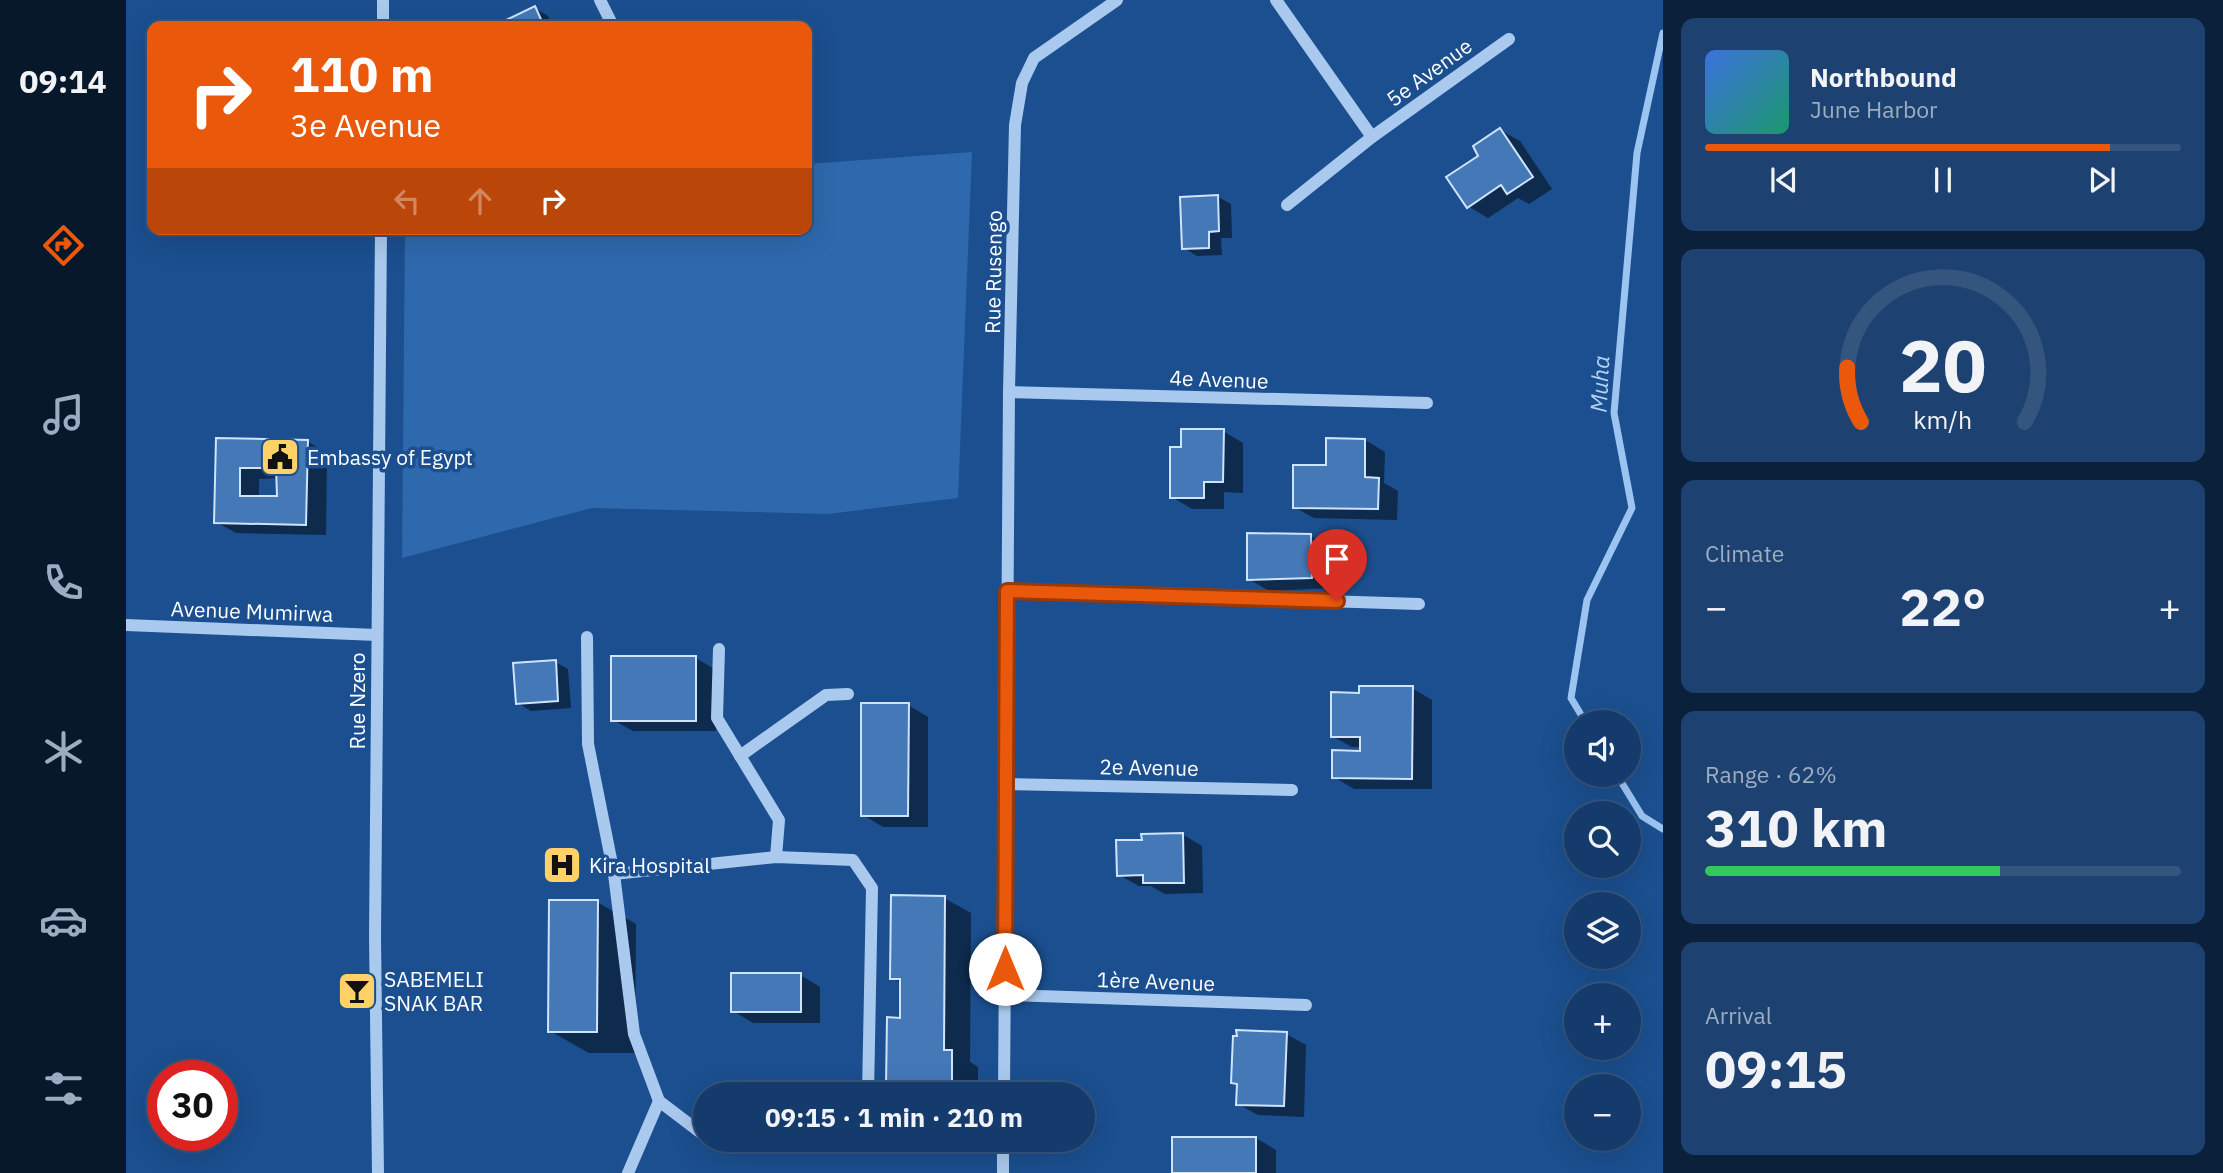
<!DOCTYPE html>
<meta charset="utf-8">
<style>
:root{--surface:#143b6b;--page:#1d4271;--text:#f1f3f6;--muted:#9dadc1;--line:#33557e;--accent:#ea580c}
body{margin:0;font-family:"IBM Plex Sans",sans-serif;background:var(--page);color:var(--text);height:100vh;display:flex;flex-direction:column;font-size:26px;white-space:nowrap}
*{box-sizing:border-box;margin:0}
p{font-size:23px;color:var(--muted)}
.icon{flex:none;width:38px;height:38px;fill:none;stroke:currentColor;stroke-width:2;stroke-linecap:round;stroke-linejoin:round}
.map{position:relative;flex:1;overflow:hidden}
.sheet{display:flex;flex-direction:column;gap:18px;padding:18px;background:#0b203b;width:560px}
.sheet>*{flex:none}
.guide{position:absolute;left:21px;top:21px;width:665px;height:214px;border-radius:14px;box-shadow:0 7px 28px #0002,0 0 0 2px var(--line);background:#ea580c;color:#fff;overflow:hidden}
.fabs{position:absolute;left:1438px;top:710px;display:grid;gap:14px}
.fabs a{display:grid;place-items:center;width:77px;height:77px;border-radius:50%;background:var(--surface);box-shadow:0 7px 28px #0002,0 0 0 2px var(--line);font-size:35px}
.speed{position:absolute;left:21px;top:1060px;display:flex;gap:14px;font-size:35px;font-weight:700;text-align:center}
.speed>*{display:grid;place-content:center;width:91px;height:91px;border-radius:50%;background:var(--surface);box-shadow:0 7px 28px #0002,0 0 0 2px var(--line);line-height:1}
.speed .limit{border:10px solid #d22;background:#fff;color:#111}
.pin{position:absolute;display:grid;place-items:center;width:60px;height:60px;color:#fff;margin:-72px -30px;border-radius:50% 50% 50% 0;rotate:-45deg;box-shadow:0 0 7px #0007}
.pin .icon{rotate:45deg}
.me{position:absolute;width:77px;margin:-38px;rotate:0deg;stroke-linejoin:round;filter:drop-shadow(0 0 5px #0008)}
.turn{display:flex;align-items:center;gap:24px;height:147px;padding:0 28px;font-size:32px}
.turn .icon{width:91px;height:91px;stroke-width:2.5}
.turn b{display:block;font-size:49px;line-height:60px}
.lanes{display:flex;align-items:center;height:66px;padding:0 28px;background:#0003;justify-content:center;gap:35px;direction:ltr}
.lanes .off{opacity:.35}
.big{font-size:52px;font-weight:700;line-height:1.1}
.sheet .card{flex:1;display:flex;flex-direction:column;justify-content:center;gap:10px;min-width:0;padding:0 24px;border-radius:14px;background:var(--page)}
.sheet .dial{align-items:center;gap:0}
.dial svg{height:182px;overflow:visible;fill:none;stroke:var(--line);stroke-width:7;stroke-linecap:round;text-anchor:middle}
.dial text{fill:var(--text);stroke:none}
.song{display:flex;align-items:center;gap:21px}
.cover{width:84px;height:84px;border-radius:10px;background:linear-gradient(135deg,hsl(220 70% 55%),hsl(160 70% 35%))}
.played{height:7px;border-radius:4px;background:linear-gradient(90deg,var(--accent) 85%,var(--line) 85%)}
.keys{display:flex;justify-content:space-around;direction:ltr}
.heat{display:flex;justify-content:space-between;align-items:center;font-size:38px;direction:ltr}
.charge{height:10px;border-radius:5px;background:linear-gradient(90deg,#34c759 62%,var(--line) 0)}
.trip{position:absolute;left:567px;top:1082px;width:402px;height:70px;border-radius:35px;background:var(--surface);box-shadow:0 7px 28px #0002,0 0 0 2px var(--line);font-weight:700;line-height:70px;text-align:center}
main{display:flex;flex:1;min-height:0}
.menu{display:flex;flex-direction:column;width:126px;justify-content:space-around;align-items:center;background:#08182b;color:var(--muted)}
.menu .icon{width:49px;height:49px}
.menu .current{color:var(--accent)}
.menu b{font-size:32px;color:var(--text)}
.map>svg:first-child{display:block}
.green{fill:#2e69ad}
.shadow{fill:#0007;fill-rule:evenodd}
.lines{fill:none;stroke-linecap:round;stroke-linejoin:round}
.stream{stroke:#9cc4f0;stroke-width:7}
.building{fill:#4478b7;stroke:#cfe3fa;stroke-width:2;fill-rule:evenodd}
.minor{stroke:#a9c9ee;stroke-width:12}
.route-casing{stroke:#983908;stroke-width:18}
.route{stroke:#ea580c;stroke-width:12}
.labels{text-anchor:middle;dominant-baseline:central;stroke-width:7;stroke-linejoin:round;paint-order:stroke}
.street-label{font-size:21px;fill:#fff;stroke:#1b4f8f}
.poi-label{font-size:21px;fill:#fff;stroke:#1b4f8f;text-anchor:start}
.water-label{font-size:23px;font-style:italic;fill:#b5d3f5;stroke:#1b4f8f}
</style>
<main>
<nav class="menu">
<b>09:14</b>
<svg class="icon current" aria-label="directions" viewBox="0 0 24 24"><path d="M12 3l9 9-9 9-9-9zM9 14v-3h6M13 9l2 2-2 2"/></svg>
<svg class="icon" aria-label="music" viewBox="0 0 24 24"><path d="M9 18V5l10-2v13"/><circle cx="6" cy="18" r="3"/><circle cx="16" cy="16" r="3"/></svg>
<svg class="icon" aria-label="phone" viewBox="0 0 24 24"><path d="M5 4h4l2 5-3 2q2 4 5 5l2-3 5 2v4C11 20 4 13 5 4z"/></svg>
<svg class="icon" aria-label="climate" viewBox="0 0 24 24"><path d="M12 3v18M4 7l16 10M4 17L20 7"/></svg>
<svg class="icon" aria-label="car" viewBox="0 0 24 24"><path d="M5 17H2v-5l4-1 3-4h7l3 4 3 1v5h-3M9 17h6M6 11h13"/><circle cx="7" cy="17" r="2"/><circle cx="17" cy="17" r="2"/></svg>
<svg class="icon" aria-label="filters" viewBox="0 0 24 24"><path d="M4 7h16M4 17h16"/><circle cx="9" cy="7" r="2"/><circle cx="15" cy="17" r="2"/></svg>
</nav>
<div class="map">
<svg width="1537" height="1173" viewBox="0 0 1537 1173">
<rect width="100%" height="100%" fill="#1b4f8f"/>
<path class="green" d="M 846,152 L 832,498 L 702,514 L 466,508 L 276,558 L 279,229 L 681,229 L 681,164 Z"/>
<g class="shadow">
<path d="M 409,8 L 422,16 L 427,26 L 385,26 L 382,20 Z"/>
<path d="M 1374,130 L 1394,141 L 1426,189 L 1403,204 L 1392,198 L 1362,218 L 1342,206 L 1355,156 Z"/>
<path d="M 1092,197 L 1105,204 L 1106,238 L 1095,238 L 1096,255 L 1071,256 L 1058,248 Z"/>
<path d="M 1097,431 L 1117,443 L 1117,493 L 1098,492 L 1098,509 L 1066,509 L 1046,497 L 1057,449 Z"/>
<path d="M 91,439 L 181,441 L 201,453 L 200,535 L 110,533 L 90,522 ZM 152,478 L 152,497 L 133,497 L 133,479 Z"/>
<path d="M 1239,440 L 1259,452 L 1258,483 L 1272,491 L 1271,520 L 1188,518 L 1168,507 Z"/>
<path d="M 1185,536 L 1205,547 L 1205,588 L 1143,591 L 1123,579 Z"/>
<path d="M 570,658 L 590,670 L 590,731 L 507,731 L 487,720 Z"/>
<path d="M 429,662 L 442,669 L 445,708 L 405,711 L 392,703 Z"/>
<path d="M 1286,688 L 1306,700 L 1306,789 L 1228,789 L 1208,777 L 1236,752 L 1236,747 L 1226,747 L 1206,736 L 1235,694 Z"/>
<path d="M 782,705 L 802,717 L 802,827 L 757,827 L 737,815 Z"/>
<path d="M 1056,834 L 1076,846 L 1077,893 L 1039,894 L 1025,886 L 1013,886 L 993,875 L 1017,842 Z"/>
<path d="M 818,898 L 845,913 L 844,1062 L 852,1067 L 852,1094 L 777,1094 L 762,1085 L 775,1019 L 775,983 L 766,978 Z"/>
<path d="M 471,902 L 510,924 L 509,1053 L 463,1053 L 424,1031 Z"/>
<path d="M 674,975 L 694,987 L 694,1023 L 627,1023 L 607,1011 Z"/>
<path d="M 1160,1034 L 1180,1045 L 1178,1117 L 1132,1115 L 1112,1104 L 1112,1085 L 1107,1082 Z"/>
<path d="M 1130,1138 L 1150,1150 L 1150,1173 L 1048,1173 Z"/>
</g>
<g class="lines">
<g class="stream">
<path d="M 1460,723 L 1445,698 L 1461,600 L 1506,508 L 1488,413 L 1511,153 L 1537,33"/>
<path d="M 1491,775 L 1516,816 L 1537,829"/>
</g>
</g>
<g class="building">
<path d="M 409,6 L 418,26 L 383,26 L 380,20 Z"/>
<path d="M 1374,128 L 1407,177 L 1381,194 L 1375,185 L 1341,208 L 1320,177 L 1352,156 L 1347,146 Z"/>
<path d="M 1092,195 L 1093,231 L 1083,232 L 1083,248 L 1056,249 L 1054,197 Z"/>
<path d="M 1055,429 L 1098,429 L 1097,482 L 1078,482 L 1078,498 L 1044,498 L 1044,447 L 1055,447 Z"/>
<path d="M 90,438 L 182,440 L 180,525 L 88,523 ZM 114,468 L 150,468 L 151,496 L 114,496 Z"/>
<path d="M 1200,438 L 1239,439 L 1239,477 L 1253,478 L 1252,509 L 1167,508 L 1167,465 L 1200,465 Z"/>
<path d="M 1121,533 L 1185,534 L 1186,578 L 1121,580 Z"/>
<rect x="485" y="656" width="85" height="65"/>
<path d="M 430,660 L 432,701 L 390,704 L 387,663 Z"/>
<path d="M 1233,686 L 1287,686 L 1286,779 L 1206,778 L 1206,750 L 1234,751 L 1234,737 L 1205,737 L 1205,692 L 1233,693 Z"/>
<path d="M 735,703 L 783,703 L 782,816 L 735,816 Z"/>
<path d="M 1057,833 L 1058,883 L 1017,883 L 1017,875 L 991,876 L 990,840 L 1016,840 L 1015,834 Z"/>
<path d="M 765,895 L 819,896 L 818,1050 L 826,1050 L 826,1094 L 798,1094 L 798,1086 L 760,1086 L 761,1017 L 774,1018 L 774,979 L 764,979 Z"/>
<path d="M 423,900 L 472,900 L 471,1032 L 422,1032 Z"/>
<rect x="605" y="973" width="70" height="39"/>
<path d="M 1110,1030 L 1161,1032 L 1158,1106 L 1110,1105 L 1111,1084 L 1105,1083 L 1107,1036 L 1111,1036 Z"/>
<rect x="1046" y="1137" width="84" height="36"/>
</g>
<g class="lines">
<g class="minor">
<path d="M 474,0 L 487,26"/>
<path d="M 1150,0 L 1246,137"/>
<path d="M 257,26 L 257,0"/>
<path d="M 1161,205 L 1246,137 L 1383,39"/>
<path d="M 883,392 L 1301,403"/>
<path d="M 881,591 L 1293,604"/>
<path d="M 0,625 L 251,635"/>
<path d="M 461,637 L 462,744 L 488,874"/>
<path d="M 593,649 L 591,718 L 653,820 L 650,857"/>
<path d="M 614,756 L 700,695 L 722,694"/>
<path d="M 880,784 L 1166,790"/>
<path d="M 879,995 L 1180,1005"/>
<path d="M 878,1094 L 883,392 L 889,125 L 896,83 L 908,58 L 991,0"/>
<path d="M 579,1136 L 533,1101 L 508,1034 L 488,874 L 650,857 L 727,860 L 746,888 L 742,1094"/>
<path d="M 252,1173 L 249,937 L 255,229"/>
<path d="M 502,1173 L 533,1101"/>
<path d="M 877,1173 L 877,1139"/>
</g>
</g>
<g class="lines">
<g class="route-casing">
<path id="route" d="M 879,969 L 881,591 L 1211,601"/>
</g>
<use href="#route" class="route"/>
</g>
<defs>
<g id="civic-square" transform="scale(2.0125)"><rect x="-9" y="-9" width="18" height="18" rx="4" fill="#ffd166" stroke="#1b4f8f"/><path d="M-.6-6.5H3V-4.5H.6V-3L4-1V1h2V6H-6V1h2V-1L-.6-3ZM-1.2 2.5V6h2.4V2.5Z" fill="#111"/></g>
<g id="hospital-square" transform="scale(2.0125)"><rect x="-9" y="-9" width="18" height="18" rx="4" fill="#ffd166" stroke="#1b4f8f"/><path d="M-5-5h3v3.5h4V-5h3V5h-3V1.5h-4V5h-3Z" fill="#111"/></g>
<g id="bar-square" transform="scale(2.0125)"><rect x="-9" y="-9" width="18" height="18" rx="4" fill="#ffd166" stroke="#1b4f8f"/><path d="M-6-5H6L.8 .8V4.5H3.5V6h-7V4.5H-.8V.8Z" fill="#111"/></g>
</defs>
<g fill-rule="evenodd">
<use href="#civic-square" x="154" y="457"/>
<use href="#hospital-square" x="436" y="865"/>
<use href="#bar-square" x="231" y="991"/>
</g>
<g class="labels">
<g class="street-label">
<text transform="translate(1303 72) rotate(-36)">5e Avenue</text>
<text transform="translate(867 272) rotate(-89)">Rue Rusengo</text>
<text transform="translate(1093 379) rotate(2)">4e Avenue</text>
<text transform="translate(126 611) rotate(2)">Avenue Mumirwa</text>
<text transform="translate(231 701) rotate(-90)">Rue Nzero</text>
<text transform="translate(1023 767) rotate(1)">2e Avenue</text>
<text transform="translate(1030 981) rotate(2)">1ère Avenue</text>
</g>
<g class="poi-label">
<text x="181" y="457">Embassy of Egypt</text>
<text x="463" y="865">Kira Hospital</text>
<text x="258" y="979">SABEMELI<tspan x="258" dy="24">SNAK BAR</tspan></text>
</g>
<g class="water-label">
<text transform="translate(1473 384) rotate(-87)">Muha</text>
</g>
</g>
</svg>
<div class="fabs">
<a><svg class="icon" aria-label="sound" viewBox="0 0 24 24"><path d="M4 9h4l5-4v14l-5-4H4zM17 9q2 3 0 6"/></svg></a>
<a><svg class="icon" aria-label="search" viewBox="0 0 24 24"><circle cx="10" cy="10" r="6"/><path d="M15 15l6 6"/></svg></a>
<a><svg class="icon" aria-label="layers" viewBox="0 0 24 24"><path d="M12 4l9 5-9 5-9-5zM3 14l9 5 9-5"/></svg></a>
<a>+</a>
<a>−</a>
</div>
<div class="speed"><div class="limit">30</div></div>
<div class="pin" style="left:1211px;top:601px;background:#d93025"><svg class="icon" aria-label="arrive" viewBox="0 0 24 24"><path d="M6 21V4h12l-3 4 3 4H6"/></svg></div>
<svg class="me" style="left:879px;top:969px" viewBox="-20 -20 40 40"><circle r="19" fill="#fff"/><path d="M0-13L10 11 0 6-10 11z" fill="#ea580c"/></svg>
<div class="trip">09:15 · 1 min · 210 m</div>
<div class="guide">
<div class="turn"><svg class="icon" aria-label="right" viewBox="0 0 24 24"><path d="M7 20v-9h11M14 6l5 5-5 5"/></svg><div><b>110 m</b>3e Avenue</div></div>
<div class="lanes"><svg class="icon off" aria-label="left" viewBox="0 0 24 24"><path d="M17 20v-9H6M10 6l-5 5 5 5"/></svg><svg class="icon off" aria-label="ahead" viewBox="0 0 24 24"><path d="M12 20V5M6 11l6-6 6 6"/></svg><svg class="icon" aria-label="right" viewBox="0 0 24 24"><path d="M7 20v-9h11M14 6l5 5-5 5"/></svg></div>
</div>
</div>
<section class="sheet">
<div class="card">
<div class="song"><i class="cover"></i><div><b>Northbound</b><p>June Harbor</p></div></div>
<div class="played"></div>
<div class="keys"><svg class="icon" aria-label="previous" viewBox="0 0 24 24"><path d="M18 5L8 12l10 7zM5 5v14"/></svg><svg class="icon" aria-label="pause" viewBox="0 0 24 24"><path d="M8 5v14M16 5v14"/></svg><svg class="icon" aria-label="next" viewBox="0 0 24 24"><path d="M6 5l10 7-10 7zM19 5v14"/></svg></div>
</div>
<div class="card dial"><svg viewBox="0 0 100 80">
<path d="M14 69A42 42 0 1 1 86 69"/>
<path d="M14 69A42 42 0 0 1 8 45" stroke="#ea580c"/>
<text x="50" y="56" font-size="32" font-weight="700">20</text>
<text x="50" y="72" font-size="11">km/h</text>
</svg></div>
<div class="card"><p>Climate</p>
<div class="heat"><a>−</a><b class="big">22°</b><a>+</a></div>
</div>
<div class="card"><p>Range · 62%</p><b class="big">310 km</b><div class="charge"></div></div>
<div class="card"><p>Arrival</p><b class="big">09:15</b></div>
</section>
</main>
